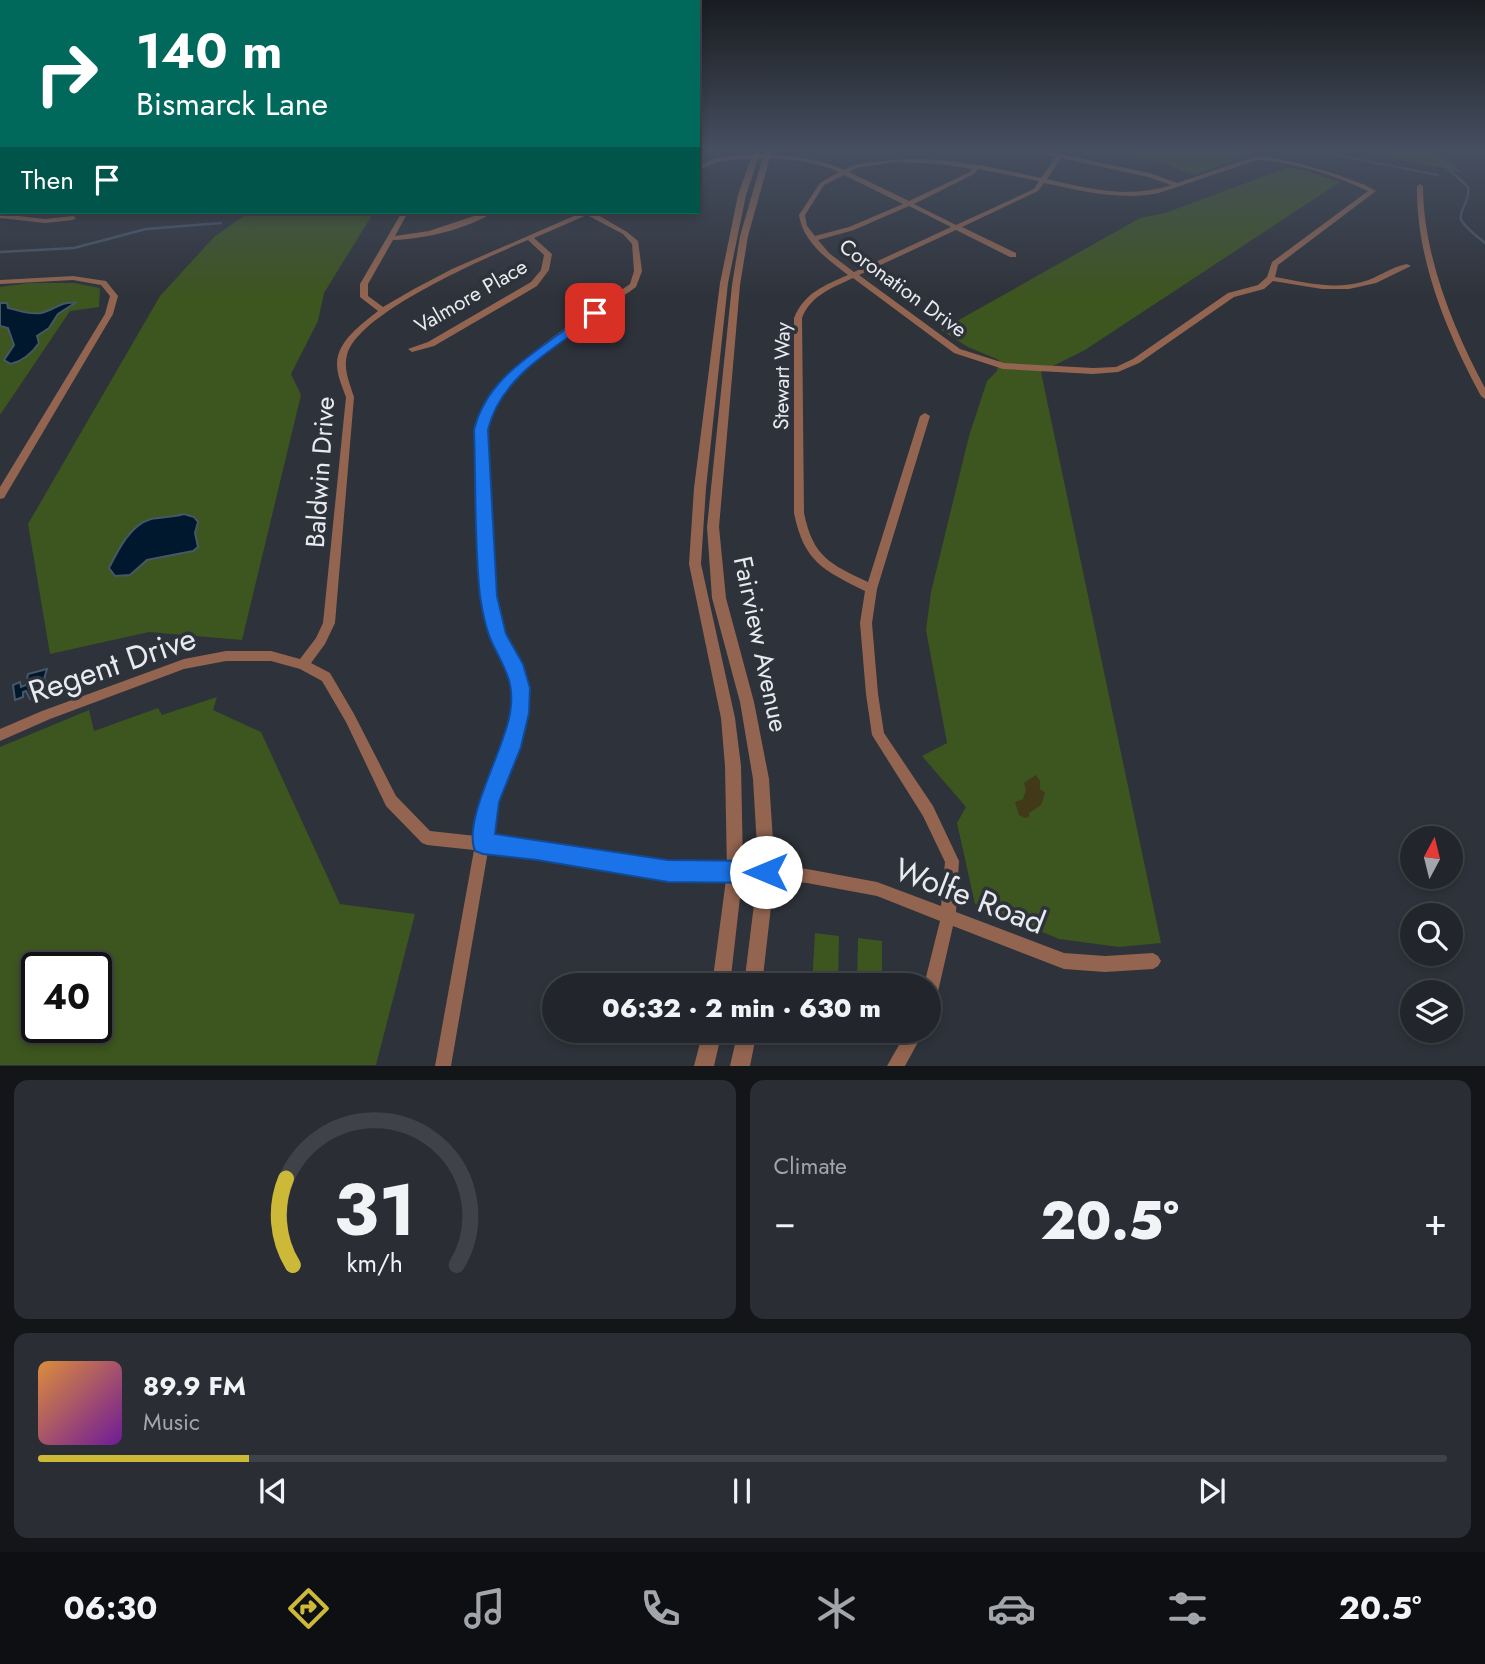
<!DOCTYPE html>
<meta charset="utf-8">
<style>
:root{--surface:#22262c;--page:#2a2e34;--text:#f1f3f6;--muted:#a2a5a9;--line:#3f4348;--accent:#cdb938}
body{margin:0;font-family:Jost,sans-serif;background:var(--page);color:var(--text);height:100vh;display:flex;flex-direction:column;font-size:26px;white-space:nowrap}
*{box-sizing:border-box;margin:0}
p{font-size:23px;color:var(--muted)}
.icon{flex:none;width:38px;height:38px;fill:none;stroke:currentColor;stroke-width:2;stroke-linecap:round;stroke-linejoin:round}
.map{position:relative;height:1066px;overflow:hidden}
.details{display:flex;flex-direction:column;gap:14px;padding:14px;background:#131518;flex:1}
.details>*{flex:none}
.hud{position:absolute;left:0px;top:0px;width:700px;height:214px;box-shadow:0 4px 10px #0003,0 0 0 2px var(--line);background:#00695c;color:#fff;overflow:hidden}
.needle{width:46px;rotate:7deg}
.controls{position:absolute;left:1400px;top:826px;display:grid;gap:14px}
.controls a{display:grid;place-items:center;width:63px;height:63px;border-radius:50%;background:var(--surface);box-shadow:0 4px 10px #0003,0 0 0 2px var(--line);font-size:35px}
.speed{position:absolute;left:21px;top:952px;display:flex;gap:14px;font-size:35px;font-weight:700;text-align:center}
.speed>*{display:grid;place-content:center;width:91px;height:91px;border-radius:50%;background:var(--surface);box-shadow:0 4px 10px #0003,0 0 0 2px var(--line);line-height:1}
.speed .limit{border:4px solid #111;border-radius:10px;background:#fff;color:#111}
.pin{position:absolute;display:grid;place-items:center;width:60px;height:60px;color:#fff;margin:-30px;border-radius:14px;box-shadow:0 4px 10px #0006}
.me{position:absolute;width:77px;margin:-38px;rotate:270deg;stroke-linejoin:round;filter:drop-shadow(0 0 5px #0008)}
.turn{display:flex;align-items:center;gap:24px;height:147px;padding:0 21px;font-size:32px}
.turn .icon{width:91px;height:91px;stroke-width:2.5}
.turn b{display:block;font-size:49px;line-height:60px}
.then{display:flex;align-items:center;height:66px;padding:0 21px;background:#0003;gap:14px;font-size:26px}
.big{font-size:52px;font-weight:800;line-height:1.1}
.details .card{flex:1;display:flex;flex-direction:column;justify-content:center;gap:10px;min-width:0;padding:0 24px;border-radius:14px;background:var(--page)}
.details .dial{align-items:center;gap:0}
.dial svg{height:182px;overflow:visible;fill:none;stroke:var(--line);stroke-width:7;stroke-linecap:round;text-anchor:middle}
.dial text{fill:var(--text);stroke:none}
.song{display:flex;align-items:center;gap:21px}
.cover{width:84px;height:84px;border-radius:10px;background:linear-gradient(135deg,hsl(30 70% 55%),hsl(280 70% 35%))}
.played{height:7px;border-radius:4px;background:linear-gradient(90deg,var(--accent) 15%,var(--line) 15%)}
.keys{display:flex;justify-content:space-around;direction:ltr}
.heat{display:flex;justify-content:space-between;align-items:center;font-size:38px;direction:ltr}
.details .tiles{flex:1;display:grid;gap:14px;grid-template-columns:1fr 1fr}
.card:last-child{grid-column:span 2}
.trip{position:absolute;left:542px;top:973px;width:399px;height:70px;border-radius:35px;background:var(--surface);box-shadow:0 4px 10px #0003,0 0 0 2px var(--line);font-weight:800;line-height:70px;text-align:center}
.tabs{display:flex;height:112px;justify-content:space-around;align-items:center;background:#0e0f12;color:var(--muted)}
.tabs .icon{width:49px;height:49px}
.tabs .active{color:var(--accent)}
.tabs b{font-size:32px;color:var(--text)}
.map>svg:first-child{display:block}
.green{fill:#3d551e;fill-rule:evenodd}
.sand{fill:#423919}
.water{fill:#00182d;stroke:#465768;stroke-width:2}
.lines{fill:none;stroke-linecap:round;stroke-linejoin:round}
.stream{stroke:#465768;stroke-width:2.5}
.minor{fill:#936550;fill-rule:evenodd}
.tertiary{fill:#936550;fill-rule:evenodd}
.motorway{fill:#fcb798;fill-rule:evenodd}
.route{fill:#1a73e8;stroke:#114b97;stroke-width:2}
.labels{text-anchor:middle;dominant-baseline:central;stroke-width:7;stroke-linejoin:round;paint-order:stroke}
.far-street-label{font-size:21px;fill:#e8eaf0;stroke:#2e323a}
.street-label{font-size:26px;fill:#e8eaf0;stroke:#2e323a}
.near-street-label{font-size:32px;fill:#e8eaf0;stroke:#2e323a}
</style>
<div class="map">
<svg width="1485" height="1066" viewBox="0 0 1485 1066">
<rect width="100%" height="100%" fill="#2e323a"/>
<g class="green">
<path d="M 1096,150 L 1260,151 L 1194,175 L 1162,163 Z"/>
<path d="M 1352,150 L 1438,150 L 1461,172 L 1351,150 Z"/>
<path d="M 1287,168 L 1303,170 L 1340,182 L 1085,350 L 1041,372 L 1161,943 L 1119,947 L 1059,939 L 975,904 L 957,823 L 966,807 L 922,756 L 947,743 L 926,630 L 931,592 L 969,436 L 987,381 L 997,371 L 999,360 L 968,347 L 941,330 L 1140,218 L 1165,213 Z"/>
<path d="M 249,212 L 374,212 L 324,293 L 318,321 L 291,374 L 301,395 L 242,640 L 149,632 L 50,654 L 28,524 L 160,296 L 214,237 Z"/>
<path d="M 29,283 L 74,283 L 100,288 L 99,307 L 70,311 L 0,415 L 0,287 Z"/>
<path d="M 217,697 L 213,710 L 261,732 L 340,904 L 415,914 L 376,1065 L 0,1065 L 0,747 L 89,710 L 94,731 L 158,708 L 162,715 ZM 37,968 L 96,968 L 96,1027 L 37,1027 Z"/>
<path d="M 815,933 L 839,936 L 838,985 L 812,985 Z"/>
<path d="M 858,938 L 882,941 L 882,985 L 857,985 Z"/>
</g>
<path class="sand" d="M 1036,775 L 1040,781 L 1040,789 L 1045,793 L 1041,805 L 1029,813 L 1029,817 L 1025,818 L 1019,815 L 1015,802 L 1023,799 L 1026,790 L 1024,783 Z"/>
<g class="water">
<path d="M 0,303 L 7,303 L 8,308 C 18,310 28,315 41,313 C 55,310 60,301 75,303 L 58,314 L 49,328 L 37,336 L 39,343 C 32,353 23,361 11,364 L 4,360 L 14,345 L 8,328 L 0,326 Z"/>
<path d="M 184,514 L 194,517 L 198,522 L 195,533 L 198,547 L 193,551 L 147,560 L 130,575 L 115,576 L 109,568 C 118,550 130,525 151,519 C 162,517 174,517 184,514 Z"/>
<path d="M 47,669 L 44,679 L 49,685 L 47,691 L 30,699 L 26,691 L 23,692 L 23,697 L 15,700 L 13,685 L 20,682 L 21,687 L 26,685 L 28,674 Z"/>
</g>
<g class="lines">
<g class="stream">
<path d="M 1310,150 L 1438,175"/>
<path d="M 1428,150 L 1468,187 C 1471,200 1458,212 1461,219 C 1464,227 1478,237 1485,243"/>
<path d="M 0,252 L 74,248 L 146,229 L 221,223"/>
</g>
<g class="minor">
<path d="M 816,150 L 823,150 L 825,153 L 820,154 Z"/>
<path d="M 1028,150 L 1041,150 L 1150,173 L 1177,183 L 1254,157 L 1267,157 L 1298,163 L 1335,174 L 1365,185 L 1376,191 L 1278,265 L 1275,277 C 1303,282 1334,290 1362,282 C 1378,278 1390,267 1407,264 L 1411,266 L 1376,283 L 1349,289 L 1322,289 L 1273,281 L 1264,289 L 1234,297 L 1139,363 L 1118,372 L 1093,374 L 1003,369 L 954,353 L 853,278 C 832,288 811,295 802,318 L 804,513 C 813,557 830,564 868,582 L 920,416 L 925,413 L 930,416 L 877,589 L 872,623 L 878,694 L 884,733 L 933,806 L 959,861 L 956,912 L 1064,953 L 1105,956 L 1153,953 L 1158,956 L 1161,961 L 1158,966 L 1153,969 L 1105,972 L 1064,969 L 953,926 L 937,996 L 935,1002 L 929,1004 L 929,985 L 924,985 L 940,921 L 877,896 L 807,883 L 767,879 L 762,877 L 760,872 L 762,867 L 767,865 L 807,869 L 877,882 L 941,906 L 945,862 L 923,816 L 872,735 L 866,694 L 860,623 L 865,591 C 823,570 804,562 794,513 L 794,318 C 804,293 825,285 848,275 C 827,259 803,242 799,215 L 820,183 L 839,172 C 808,157 753,155 719,162 C 712,163 705,168 698,170 L 698,166 C 703,164 708,161 713,159 C 746,150 814,155 844,170 C 854,164 864,163 875,162 C 931,153 987,166 1041,178 L 1056,157 ZM 1061,158 L 1148,177 L 1171,185 C 1129,199 1089,189 1047,179 ZM 1257,160 C 1294,162 1335,175 1368,191 L 1272,262 L 1267,277 L 1258,285 L 1228,293 L 1133,359 L 1116,367 L 1093,368 L 1004,363 L 960,349 L 859,275 L 956,230 L 1010,257 L 1016,257 L 1016,253 L 962,227 L 1038,191 L 1044,183 C 1083,191 1120,201 1159,193 ZM 895,162 L 941,164 L 972,169 L 970,172 L 909,201 L 849,172 L 856,168 ZM 978,169 L 1039,181 L 1034,189 L 956,225 L 914,204 L 974,174 ZM 844,175 L 903,204 L 849,227 L 815,236 L 807,226 L 805,215 L 824,185 ZM 909,206 L 951,227 L 854,272 L 829,253 L 818,240 L 854,230 Z"/>
<path d="M 1420,184 L 1423,186 C 1423,254 1453,329 1485,388 L 1485,399 L 1481,396 C 1447,333 1416,259 1417,186 Z"/>
<rect x="0" y="204" width="2" height="5"/>
<path d="M 402,212 L 408,212 L 395,236 L 429,231 L 486,212 L 494,212 C 467,229 425,239 393,240 L 368,284 L 368,296 L 383,307 L 414,289 L 452,269 L 583,212 L 593,212 L 627,232 L 638,241 L 642,271 L 636,287 C 595,316 514,365 491,409 C 488,415 487,423 486,430 L 495,596 L 504,634 L 520,664 L 527,688 L 526,713 L 518,747 L 496,802 L 490,837 L 537,842 L 668,864 L 735,865 L 740,867 L 742,872 L 740,877 L 735,879 L 668,878 L 537,856 L 488,851 L 451,1066 L 435,1066 L 474,850 L 427,845 L 422,843 L 386,806 L 346,722 L 322,681 L 300,669 L 271,661 L 226,661 L 184,669 L 50,719 L 0,741 L 0,729 L 42,711 L 184,659 L 226,651 L 271,651 L 300,659 L 316,638 L 323,623 L 346,397 C 342,386 337,375 337,364 C 337,341 362,324 378,311 L 360,297 L 360,284 ZM 587,215 L 623,234 L 632,244 L 634,271 L 630,284 C 586,315 506,362 482,409 C 479,416 478,423 476,430 L 483,596 L 492,635 L 508,665 L 515,688 L 514,713 L 504,747 L 482,802 L 476,836 L 430,831 L 396,796 L 354,714 L 330,673 L 311,663 L 325,644 L 335,623 L 354,397 C 350,384 343,369 347,355 C 358,312 488,257 528,240 L 544,255 L 541,270 L 531,282 L 428,342 L 408,349 L 412,352 L 434,346 L 537,286 L 549,270 L 552,254 L 534,238 Z"/>
<path d="M 0,214 L 45,219 L 73,216 L 76,218 L 73,220 L 45,223 L 0,218 Z"/>
<path d="M 73,276 L 106,281 L 118,296 L 113,314 L 4,498 L 0,499 L 0,487 L 105,314 L 110,296 L 101,285 L 73,280 L 0,284 L 0,280 Z"/>
<path d="M 907,1031 L 924,1031 L 905,1066 L 887,1066 Z"/>
</g>
<g class="tertiary">
<path d="M 754,150 L 761,150 L 746,195 L 728,283 L 706,488 L 701,564 L 735,718 L 741,766 L 743,864 L 758,864 L 753,779 L 740,702 L 712,598 L 707,527 L 732,285 L 740,236 L 765,150 L 772,150 L 748,236 L 740,285 L 719,527 L 726,598 L 754,702 L 769,779 L 775,872 L 762,985 L 744,985 L 757,880 L 742,880 L 730,985 L 712,985 L 727,872 L 725,766 L 721,718 L 689,564 L 694,488 L 720,283 L 738,195 Z"/>
<path d="M 703,1031 L 722,1031 L 714,1066 L 694,1066 Z"/>
<path d="M 738,1031 L 757,1031 L 750,1066 L 730,1066 Z"/>
</g>
<path class="motorway" d="M 0,161 L 2,161 L 0,168 Z"/>
</g>
<linearGradient id="sky" x2="0" y2="1"><stop stop-color="#191c20"/><stop offset="0.5" stop-color="#464f60"/><stop offset="1" stop-color="#464f60" stop-opacity="0"/></linearGradient>
<rect width="1485" height="299" fill="url(#sky)"/>
<path class="route" d="M 595,309 L 600,310 L 600,315 C 558,346 500,376 488,430 L 497,596 L 506,634 L 523,664 L 530,688 L 529,713 L 521,747 L 499,802 L 495,834 L 668,860 L 766,861 L 774,864 L 777,872 L 774,880 L 766,883 L 668,882 L 537,860 L 483,854 L 475,851 C 462,820 505,749 510,713 C 516,680 502,666 490,638 C 485,626 482,609 480,596 C 474,542 476,484 474,430 C 485,384 523,360 559,334 C 570,326 582,313 595,309 Z"/>
<g class="labels">
<g class="far-street-label">
<text transform="translate(903 288) rotate(36)">Coronation Drive</text>
<text transform="translate(471 296) rotate(-30)">Valmore Place</text>
<text transform="translate(782 376) rotate(-89)">Stewart Way</text>
</g>
<g class="street-label">
<text transform="translate(320 472) rotate(-86)">Baldwin Drive</text>
<text transform="translate(761 644) rotate(78)">Fairview Avenue</text>
</g>
<g class="near-street-label">
<text transform="translate(112 665) rotate(-19)">Regent Drive</text>
<text transform="translate(970 896) rotate(21)">Wolfe Road</text>
</g>
</g>
</svg>
<div class="controls">
<a><svg class="needle" viewBox="-14 -14 28 28"><path d="M0-13l5 13h-10z" fill="#e53935"/><path d="M0 13l5-13h-10z" fill="#a2a5a9"/></svg></a>
<a><svg class="icon" aria-label="search" viewBox="0 0 24 24"><circle cx="10" cy="10" r="6"/><path d="M15 15l6 6"/></svg></a>
<a><svg class="icon" aria-label="layers" viewBox="0 0 24 24"><path d="M12 4l9 5-9 5-9-5zM3 14l9 5 9-5"/></svg></a>
</div>
<div class="speed"><div class="limit">40</div></div>
<div class="pin" style="left:595px;top:313px;background:#d93025"><svg class="icon" aria-label="arrive" viewBox="0 0 24 24"><path d="M6 21V4h12l-3 4 3 4H6"/></svg></div>
<svg class="me" style="left:766px;top:872px" viewBox="-20 -20 40 40"><circle r="19" fill="#fff"/><path d="M0-13L10 11 0 6-10 11z" fill="#1a73e8"/></svg>
<div class="trip">06:32 · 2 min · 630 m</div>
<div class="hud">
<div class="turn"><svg class="icon" aria-label="right" viewBox="0 0 24 24"><path d="M7 20v-9h11M14 6l5 5-5 5"/></svg><div><b>140 m</b>Bismarck Lane</div></div>
<div class="then">Then<svg class="icon" aria-label="arrive" viewBox="0 0 24 24"><path d="M6 21V4h12l-3 4 3 4H6"/></svg></div>
</div>
</div>
<section class="details">
<div class="tiles">
<div class="card dial"><svg viewBox="0 0 100 80">
<path d="M14 69A42 42 0 1 1 86 69"/>
<path d="M14 69A42 42 0 0 1 11 31" stroke="#cdb938"/>
<text x="50" y="56" font-size="32" font-weight="700">31</text>
<text x="50" y="72" font-size="11">km/h</text>
</svg></div>
<div class="card"><p>Climate</p>
<div class="heat"><a>−</a><b class="big">20.5°</b><a>+</a></div>
</div>
<div class="card">
<div class="song"><i class="cover"></i><div><b>89.9 FM</b><p>Music</p></div></div>
<div class="played"></div>
<div class="keys"><svg class="icon" aria-label="previous" viewBox="0 0 24 24"><path d="M18 5L8 12l10 7zM5 5v14"/></svg><svg class="icon" aria-label="pause" viewBox="0 0 24 24"><path d="M8 5v14M16 5v14"/></svg><svg class="icon" aria-label="next" viewBox="0 0 24 24"><path d="M6 5l10 7-10 7zM19 5v14"/></svg></div>
</div>
</div>
</section>
<nav class="tabs">
<b>06:30</b>
<svg class="icon active" aria-label="directions" viewBox="0 0 24 24"><path d="M12 3l9 9-9 9-9-9zM9 14v-3h6M13 9l2 2-2 2"/></svg>
<svg class="icon" aria-label="music" viewBox="0 0 24 24"><path d="M9 18V5l10-2v13"/><circle cx="6" cy="18" r="3"/><circle cx="16" cy="16" r="3"/></svg>
<svg class="icon" aria-label="phone" viewBox="0 0 24 24"><path d="M5 4h4l2 5-3 2q2 4 5 5l2-3 5 2v4C11 20 4 13 5 4z"/></svg>
<svg class="icon" aria-label="climate" viewBox="0 0 24 24"><path d="M12 3v18M4 7l16 10M4 17L20 7"/></svg>
<svg class="icon" aria-label="car" viewBox="0 0 24 24"><path d="M5 17H2v-5l4-1 3-4h7l3 4 3 1v5h-3M9 17h6M6 11h13"/><circle cx="7" cy="17" r="2"/><circle cx="17" cy="17" r="2"/></svg>
<svg class="icon" aria-label="filters" viewBox="0 0 24 24"><path d="M4 7h16M4 17h16"/><circle cx="9" cy="7" r="2"/><circle cx="15" cy="17" r="2"/></svg>
<b>20.5°</b>
</nav>
